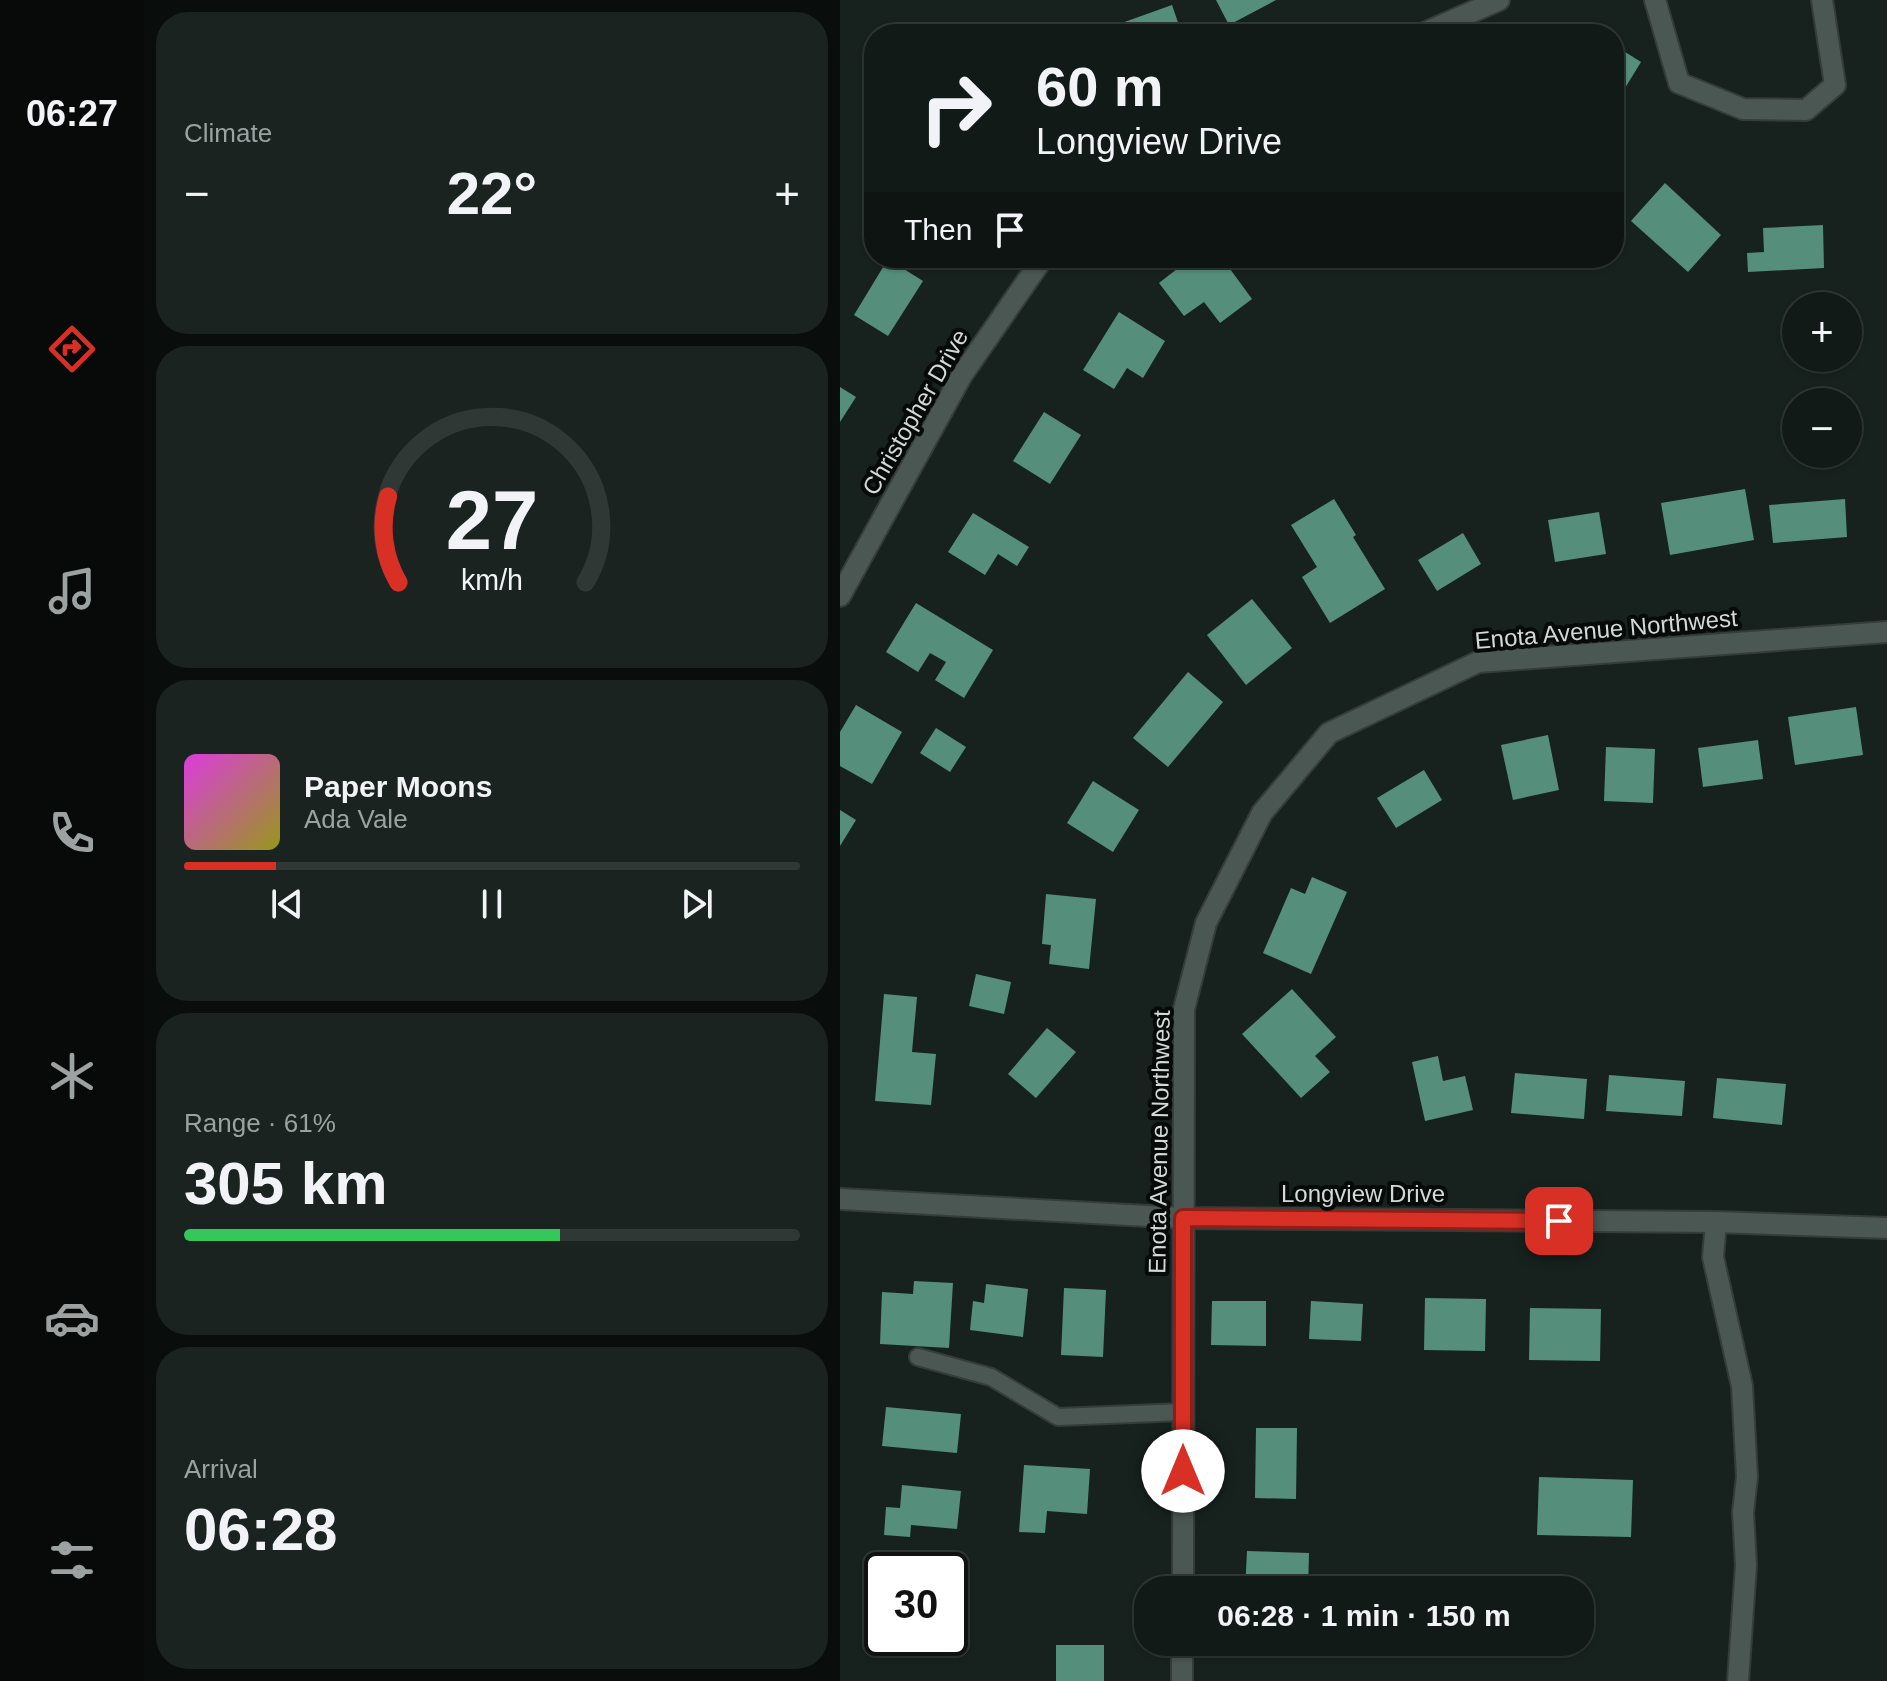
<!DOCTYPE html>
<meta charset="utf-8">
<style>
:root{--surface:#111a16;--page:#1a231f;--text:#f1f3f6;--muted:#9ca1a1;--line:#303835;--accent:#d93025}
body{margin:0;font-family:Helvetica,sans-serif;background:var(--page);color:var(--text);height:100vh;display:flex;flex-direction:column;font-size:30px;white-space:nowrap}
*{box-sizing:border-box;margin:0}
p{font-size:26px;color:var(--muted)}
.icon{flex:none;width:44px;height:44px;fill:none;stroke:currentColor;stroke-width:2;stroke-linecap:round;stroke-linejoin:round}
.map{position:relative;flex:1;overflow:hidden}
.side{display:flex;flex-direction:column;gap:12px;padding:12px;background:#090e0c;width:696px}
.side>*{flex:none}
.banner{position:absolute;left:24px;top:24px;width:760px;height:244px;border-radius:32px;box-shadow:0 2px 6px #0004,0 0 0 2px var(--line);background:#111a16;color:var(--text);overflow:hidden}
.controls{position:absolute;left:942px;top:292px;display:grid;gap:16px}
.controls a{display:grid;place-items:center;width:80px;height:80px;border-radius:50%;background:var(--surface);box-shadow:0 2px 6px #0004,0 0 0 2px var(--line);font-size:40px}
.speed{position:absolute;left:24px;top:1552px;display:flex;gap:16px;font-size:40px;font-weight:700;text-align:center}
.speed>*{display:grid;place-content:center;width:104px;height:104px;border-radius:50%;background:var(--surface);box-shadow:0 2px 6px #0004,0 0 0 2px var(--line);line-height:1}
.speed .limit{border:4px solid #111;border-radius:12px;background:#fff;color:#111}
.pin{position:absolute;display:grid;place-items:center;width:68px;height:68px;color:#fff;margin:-34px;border-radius:16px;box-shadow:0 4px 12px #0006}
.me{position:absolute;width:88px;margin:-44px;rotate:0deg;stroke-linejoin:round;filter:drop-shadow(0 0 6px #0008)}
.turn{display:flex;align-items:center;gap:28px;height:168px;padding:0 40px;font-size:36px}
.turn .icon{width:104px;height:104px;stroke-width:2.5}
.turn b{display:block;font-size:56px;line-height:68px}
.then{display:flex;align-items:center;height:76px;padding:0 40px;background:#0003;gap:16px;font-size:30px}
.big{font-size:60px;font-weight:700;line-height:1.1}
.side .widget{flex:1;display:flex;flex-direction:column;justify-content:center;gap:12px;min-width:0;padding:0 28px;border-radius:32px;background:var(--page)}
.side .dial{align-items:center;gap:0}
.dial svg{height:208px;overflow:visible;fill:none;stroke:var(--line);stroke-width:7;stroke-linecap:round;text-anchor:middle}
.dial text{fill:var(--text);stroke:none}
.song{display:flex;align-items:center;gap:24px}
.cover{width:96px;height:96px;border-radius:12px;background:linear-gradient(135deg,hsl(300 70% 55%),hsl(60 70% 35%))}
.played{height:8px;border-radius:4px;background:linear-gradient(90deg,var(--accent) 15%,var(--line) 15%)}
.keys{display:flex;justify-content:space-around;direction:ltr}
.heat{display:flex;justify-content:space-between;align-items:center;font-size:44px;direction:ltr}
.charge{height:12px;border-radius:6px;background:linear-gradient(90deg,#34c759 61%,var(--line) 0)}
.trip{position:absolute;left:294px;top:1576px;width:460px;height:80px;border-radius:32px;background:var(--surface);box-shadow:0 2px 6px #0004,0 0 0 2px var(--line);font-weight:700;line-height:80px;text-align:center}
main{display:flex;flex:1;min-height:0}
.tabs{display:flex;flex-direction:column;width:144px;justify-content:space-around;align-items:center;background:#070a09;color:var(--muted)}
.tabs .icon{width:56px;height:56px}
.tabs .selected{color:var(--accent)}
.tabs b{font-size:36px;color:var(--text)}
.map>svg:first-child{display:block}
.building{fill:#568e7c}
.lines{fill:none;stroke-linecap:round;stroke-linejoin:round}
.lane-casing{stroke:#353c3a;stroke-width:20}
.street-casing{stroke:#353c3a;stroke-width:24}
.lane{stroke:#4a5752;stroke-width:16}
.street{stroke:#4a5752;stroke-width:20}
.route-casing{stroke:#8d1f18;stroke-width:20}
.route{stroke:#d93025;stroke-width:14}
.labels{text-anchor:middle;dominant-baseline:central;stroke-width:8;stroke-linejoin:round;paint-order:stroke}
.street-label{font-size:24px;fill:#d2d9d7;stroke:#060a08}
</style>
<main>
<nav class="tabs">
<b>06:27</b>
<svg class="icon selected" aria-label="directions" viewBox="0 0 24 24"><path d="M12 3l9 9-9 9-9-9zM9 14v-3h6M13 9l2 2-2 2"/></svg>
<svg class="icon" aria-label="music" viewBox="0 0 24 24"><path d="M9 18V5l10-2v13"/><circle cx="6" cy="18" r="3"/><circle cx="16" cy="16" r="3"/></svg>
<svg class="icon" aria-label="phone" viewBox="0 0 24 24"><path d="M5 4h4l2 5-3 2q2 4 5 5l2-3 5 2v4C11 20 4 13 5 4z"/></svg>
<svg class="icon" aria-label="climate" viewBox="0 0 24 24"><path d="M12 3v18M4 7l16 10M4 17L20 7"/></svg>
<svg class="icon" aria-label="car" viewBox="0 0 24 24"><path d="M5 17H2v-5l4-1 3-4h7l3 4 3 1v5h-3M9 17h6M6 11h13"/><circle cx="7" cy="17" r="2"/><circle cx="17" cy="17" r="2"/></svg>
<svg class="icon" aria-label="filters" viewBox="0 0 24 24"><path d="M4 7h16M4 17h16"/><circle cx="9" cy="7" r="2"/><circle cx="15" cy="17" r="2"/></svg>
</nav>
<section class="side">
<div class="widget"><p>Climate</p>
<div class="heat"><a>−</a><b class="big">22°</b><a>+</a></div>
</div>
<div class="widget dial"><svg viewBox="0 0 100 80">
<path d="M14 69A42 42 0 1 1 86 69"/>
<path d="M14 69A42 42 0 0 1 10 36" stroke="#d93025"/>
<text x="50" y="56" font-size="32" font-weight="700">27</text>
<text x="50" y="72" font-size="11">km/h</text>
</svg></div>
<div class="widget">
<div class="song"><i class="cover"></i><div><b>Paper Moons</b><p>Ada Vale</p></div></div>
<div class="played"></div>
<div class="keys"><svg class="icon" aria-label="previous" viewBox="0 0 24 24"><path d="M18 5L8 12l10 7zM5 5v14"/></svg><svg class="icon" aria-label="pause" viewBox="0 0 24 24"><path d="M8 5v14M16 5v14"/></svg><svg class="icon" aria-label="next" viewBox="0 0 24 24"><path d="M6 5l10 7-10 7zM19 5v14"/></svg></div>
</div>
<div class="widget"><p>Range · 61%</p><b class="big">305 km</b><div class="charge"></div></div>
<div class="widget"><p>Arrival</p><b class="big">06:28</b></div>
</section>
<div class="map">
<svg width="1047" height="1681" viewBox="0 0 1047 1681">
<rect width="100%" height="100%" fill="#17221e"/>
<g class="building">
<path d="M 376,0 L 436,0 L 389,25 Z"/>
<path d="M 332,5 L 342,34 L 251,34 Z"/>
<path d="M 774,45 L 801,62 L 774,106 Z"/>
<path d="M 34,148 L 34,174 L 22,166 Z"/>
<path d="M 825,183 L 881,235 L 848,272 L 791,221 Z"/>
<path d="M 983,225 L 984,268 L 908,272 L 907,253 L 924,252 L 923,228 Z"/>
<path d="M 351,258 L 382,258 L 412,299 L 380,323 L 364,302 L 344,316 L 319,283 Z"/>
<path d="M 48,259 L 83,281 L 48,336 L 14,315 Z"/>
<path d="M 279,312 L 325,341 L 303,378 L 287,368 L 274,389 L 243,370 Z"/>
<path d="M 0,387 L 16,397 L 0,422 Z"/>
<path d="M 204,412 L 241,435 L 210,484 L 173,461 Z"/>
<path d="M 905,489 L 914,540 L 830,555 L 821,503 Z"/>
<path d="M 494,499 L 516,535 L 513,537 L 545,589 L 490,623 L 462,577 L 477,567 L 451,525 Z"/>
<path d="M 1005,499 L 1007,537 L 933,543 L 929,505 Z"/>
<path d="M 759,512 L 766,554 L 715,562 L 708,520 Z"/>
<path d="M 133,513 L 189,547 L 177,566 L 158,554 L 145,575 L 108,552 Z"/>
<path d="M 623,533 L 641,564 L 597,591 L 578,560 Z"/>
<path d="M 412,599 L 452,648 L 406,685 L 367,635 Z"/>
<path d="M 76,603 L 153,650 L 124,698 L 95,680 L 106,662 L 90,653 L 78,672 L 46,652 Z"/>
<path d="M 348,672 L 383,702 L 328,767 L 293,738 Z"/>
<path d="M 16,705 L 62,732 L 32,784 L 0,766 L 0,732 Z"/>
<path d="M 1016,707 L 1023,755 L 955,765 L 948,717 Z"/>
<path d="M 96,728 L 126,747 L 110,772 L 80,753 Z"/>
<path d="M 708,735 L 719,790 L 673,800 L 661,745 Z"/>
<path d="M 918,740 L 923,779 L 863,787 L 858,748 Z"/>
<path d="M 766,747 L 815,749 L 813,803 L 764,801 Z"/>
<path d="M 584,770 L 602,800 L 556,828 L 537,798 Z"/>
<path d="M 253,781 L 299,810 L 273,852 L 227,823 Z"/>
<path d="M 0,810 L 16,820 L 0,846 Z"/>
<path d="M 472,877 L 507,892 L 471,974 L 423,953 L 451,888 L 465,894 Z"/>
<path d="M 206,894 L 256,899 L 249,969 L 209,964 L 211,945 L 202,944 Z"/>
<path d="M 136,974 L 171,982 L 164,1014 L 129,1006 Z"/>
<path d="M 452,989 L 496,1037 L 475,1056 L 490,1072 L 461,1098 L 402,1034 Z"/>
<path d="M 44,994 L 77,997 L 72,1052 L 96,1054 L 91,1105 L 35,1101 Z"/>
<path d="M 207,1028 L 236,1052 L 196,1098 L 168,1074 Z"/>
<path d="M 598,1056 L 603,1081 L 625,1076 L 633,1110 L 585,1121 L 572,1062 Z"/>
<path d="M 675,1073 L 747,1079 L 744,1119 L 671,1113 Z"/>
<path d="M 769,1075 L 845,1081 L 842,1116 L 766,1111 Z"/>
<path d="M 877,1078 L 946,1084 L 942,1125 L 873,1118 Z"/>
<path d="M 74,1281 L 113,1283 L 109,1348 L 40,1344 L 42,1292 L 73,1294 Z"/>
<path d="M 146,1284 L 188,1289 L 183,1337 L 130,1330 L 133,1301 L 144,1303 Z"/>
<path d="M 224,1288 L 266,1290 L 263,1357 L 221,1355 Z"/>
<path d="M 585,1298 L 646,1299 L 645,1351 L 584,1350 Z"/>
<path d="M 372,1301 L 426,1301 L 426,1346 L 371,1345 Z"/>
<path d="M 471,1301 L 523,1304 L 521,1341 L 469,1339 Z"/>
<path d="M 690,1308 L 761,1309 L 760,1361 L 689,1360 Z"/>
<path d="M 46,1407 L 121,1414 L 117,1453 L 42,1446 Z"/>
<path d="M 416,1428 L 457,1428 L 456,1499 L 415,1498 Z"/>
<path d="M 184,1465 L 250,1469 L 247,1514 L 207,1511 L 205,1533 L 179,1532 Z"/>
<path d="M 699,1477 L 793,1480 L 791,1537 L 697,1535 Z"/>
<path d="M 62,1485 L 121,1491 L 117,1529 L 71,1525 L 70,1537 L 44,1535 L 46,1507 L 60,1508 Z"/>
<path d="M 407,1551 L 469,1553 L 468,1590 L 405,1590 Z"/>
<path d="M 110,1594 L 119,1595 L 112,1636 L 110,1636 Z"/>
<path d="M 51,1638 L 111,1638 L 109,1653 L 50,1643 Z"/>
<rect x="216" y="1645" width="48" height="36"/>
</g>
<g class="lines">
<g class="lane-casing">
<path id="lane" d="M 78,1357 L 151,1377 L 218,1417 L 343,1412"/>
</g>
<g class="street-casing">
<g id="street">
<path d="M 815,0 L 839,83 L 903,109 L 966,110 L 995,85 L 982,0"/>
<path d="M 582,34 L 659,0"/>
<path d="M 0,596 L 122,375 L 203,258"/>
<path d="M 0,1199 L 343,1218 L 876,1222 L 1047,1228"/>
<path d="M 876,1222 L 873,1257 L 902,1386 L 907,1477 L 903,1512 L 906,1565 L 898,1681"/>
<path d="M 343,1590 L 344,1009 L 366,923 L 422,813 L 489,733 L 638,662 L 1047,632"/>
<path d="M 342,1681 L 342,1642"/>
</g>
</g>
<use href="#lane" class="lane"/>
<use href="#street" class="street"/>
</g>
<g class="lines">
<g class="route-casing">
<path id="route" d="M 343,1471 L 343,1218 L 719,1221"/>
</g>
<use href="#route" class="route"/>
</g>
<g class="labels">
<g class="street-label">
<text transform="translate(75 412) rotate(-60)">Christopher Drive</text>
<text transform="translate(766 629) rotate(-5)">Enota Avenue Northwest</text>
<text transform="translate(319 1142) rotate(-89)">Enota Avenue Northwest</text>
<text x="523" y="1193">Longview Drive</text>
</g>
</g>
</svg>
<div class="controls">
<a>+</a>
<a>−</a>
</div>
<div class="speed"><div class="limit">30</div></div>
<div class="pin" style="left:719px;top:1221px;background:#d93025"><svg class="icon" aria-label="arrive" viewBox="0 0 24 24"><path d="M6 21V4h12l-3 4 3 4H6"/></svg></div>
<svg class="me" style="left:343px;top:1471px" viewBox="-20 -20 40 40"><circle r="19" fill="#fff"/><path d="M0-13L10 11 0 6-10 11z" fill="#d93025"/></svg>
<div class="trip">06:28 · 1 min · 150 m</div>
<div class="banner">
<div class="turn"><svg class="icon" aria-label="right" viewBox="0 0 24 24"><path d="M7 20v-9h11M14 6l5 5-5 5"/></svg><div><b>60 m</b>Longview Drive</div></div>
<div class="then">Then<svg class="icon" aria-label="arrive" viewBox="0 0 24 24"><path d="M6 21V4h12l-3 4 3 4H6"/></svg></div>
</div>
</div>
</main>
